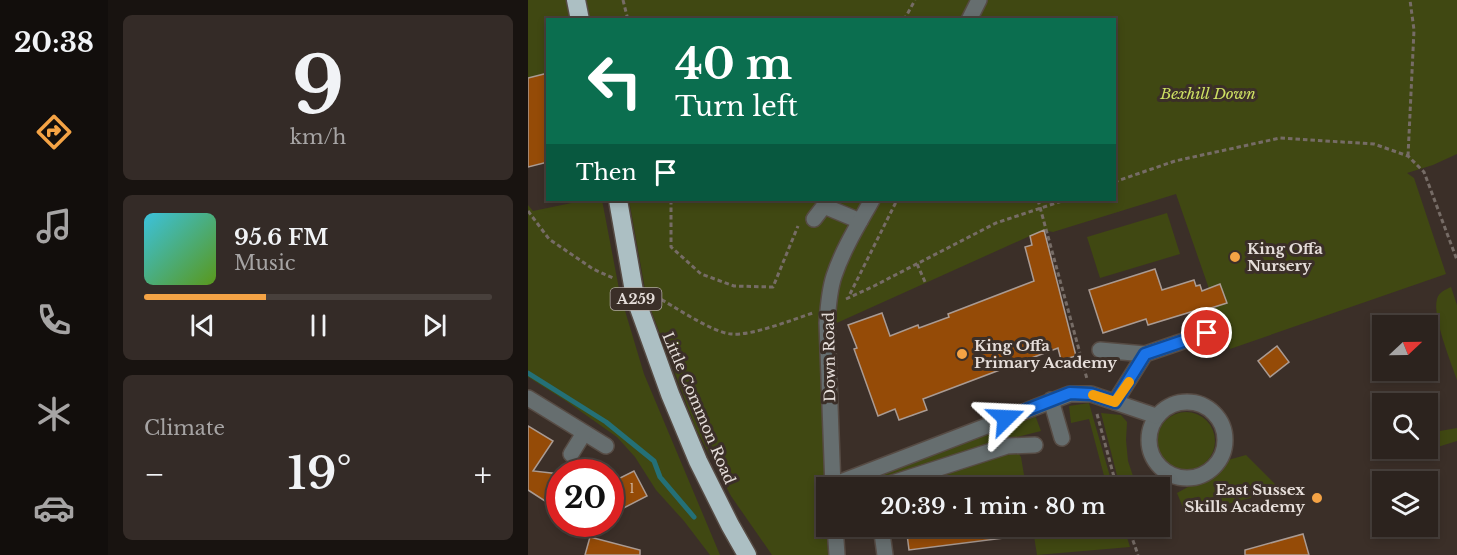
<!DOCTYPE html>
<meta charset="utf-8">
<style>
:root{--surface:#2c231e;--page:#342b27;--text:#f1f3f6;--muted:#a6a4a4;--line:#48403c;--accent:#f4a345}
body{margin:0;font-family:"Libre Baskerville",serif;background:var(--page);color:var(--text);height:100vh;display:flex;flex-direction:column;font-size:22px;white-space:nowrap}
*{box-sizing:border-box;margin:0}
p{font-size:20px;color:var(--muted)}
.icon{flex:none;width:33px;height:33px;fill:none;stroke:currentColor;stroke-width:2;stroke-linecap:round;stroke-linejoin:round}
.map{position:relative;flex:1;overflow:hidden}
.panel{display:flex;flex-direction:column;gap:15px;padding:15px;background:#181310;width:420px}
.panel>*{flex:none}
.guide{position:absolute;left:18px;top:18px;width:570px;height:183px;border-radius:0px;box-shadow:0 3px 9px #0003,0 0 0 2px var(--line);background:#0b6e4f;color:#fff;overflow:hidden}
.needle{width:39px;rotate:68deg}
.tools{position:absolute;left:844px;top:315px;display:grid;gap:12px}
.tools a{display:grid;place-items:center;width:66px;height:66px;border-radius:0px;background:var(--surface);box-shadow:0 3px 9px #0003,0 0 0 2px var(--line);font-size:30px}
.speed{position:absolute;left:18px;top:459px;display:flex;gap:12px;font-size:30px;font-weight:700;text-align:center}
.speed>*{display:grid;place-content:center;width:78px;height:78px;border-radius:50%;background:var(--surface);box-shadow:0 3px 9px #0003,0 0 0 2px var(--line);line-height:1}
.speed .limit{border:9px solid #d22;background:#fff;color:#111}
.pin{position:absolute;display:grid;place-items:center;width:51px;height:51px;color:#fff;margin:-26px;border:3px solid #fff;border-radius:50%;box-shadow:0 2px 6px #0007}
.me{position:absolute;width:66px;margin:-33px;rotate:69deg;stroke-linejoin:round;filter:drop-shadow(0 0 4px #0008)}
.turn{display:flex;align-items:center;gap:21px;height:126px;padding:0 30px;font-size:27px}
.turn .icon{width:78px;height:78px;stroke-width:2.5}
.turn b{display:block;font-size:42px;line-height:51px}
.then{display:flex;align-items:center;height:57px;padding:0 30px;background:#0003;gap:12px;font-size:22px}
.big{font-size:45px;font-weight:600;line-height:1.1}
.panel .card{flex:1;display:flex;flex-direction:column;justify-content:center;gap:9px;min-width:0;padding:0 21px;border-radius:9px;background:var(--page)}
.panel .dial{align-items:center;gap:0}
.dial b{font-size:78px;line-height:1}
.song{display:flex;align-items:center;gap:18px}
.cover{width:72px;height:72px;border-radius:9px;background:linear-gradient(135deg,hsl(190 70% 55%),hsl(90 70% 35%))}
.played{height:6px;border-radius:3px;background:linear-gradient(90deg,var(--accent) 35%,var(--line) 35%)}
.keys{display:flex;justify-content:space-around;direction:ltr}
.heat{display:flex;justify-content:space-between;align-items:center;font-size:33px;direction:ltr}
.trip{position:absolute;left:288px;top:477px;width:354px;height:60px;border-radius:0px;background:var(--surface);box-shadow:0 3px 9px #0003,0 0 0 2px var(--line);font-weight:600;line-height:60px;text-align:center}
main{display:flex;flex:1;min-height:0}
.dock{display:flex;flex-direction:column;width:108px;justify-content:space-around;align-items:center;background:#120e0c;color:var(--muted)}
.dock .icon{width:42px;height:42px}
.dock .active{color:var(--accent)}
.dock b{font-size:27px;color:var(--text)}
.map>svg:first-child{display:block}
.green{fill:#404812}
.lines{fill:none;stroke-linecap:round;stroke-linejoin:round}
.stream{stroke:#247077;stroke-width:5}
.building{fill:#954b07;stroke:#aa9b93;stroke-width:1.5}
.minor-casing{stroke:#564b44;stroke-width:18}
.highway-casing{stroke:#564b44;stroke-width:21}
.path{stroke:#766c66;stroke-width:3;stroke-dasharray:4.5 3;stroke-linecap:butt}
.minor{stroke:#666e6f;stroke-width:15}
.highway{stroke:#acbfc3;stroke-width:18}
.route-casing{stroke:#114b97;stroke-width:15}
.route{stroke:#1a73e8;stroke-width:10}
.slow{stroke:#f59e0b;stroke-width:10}
.poi-dot{fill:#f4a345;stroke:#3b2f28;stroke-width:2}
.labels{text-anchor:middle;dominant-baseline:central;stroke-width:6;stroke-linejoin:round;paint-order:stroke}
.number-label{font-size:12px;fill:#d2b9a5}
.shield{fill:#3b2f28;stroke:#b3aaa5;stroke-width:1.5}
.shield-label{font-size:14px;font-weight:bold;fill:#e6deda}
.park-label{font-size:15px;font-style:italic;fill:#cee163;stroke:#3b2f28}
.poi-label{font-size:15px;font-weight:bold;fill:#e6deda;stroke:#3b2f28;text-anchor:start}
.street-label{font-size:15px;fill:#e6deda;stroke:#3b2f28}
</style>
<main>
<nav class="dock">
<b>20:38</b>
<svg class="icon active" aria-label="directions" viewBox="0 0 24 24"><path d="M12 3l9 9-9 9-9-9zM9 14v-3h6M13 9l2 2-2 2"/></svg>
<svg class="icon" aria-label="music" viewBox="0 0 24 24"><path d="M9 18V5l10-2v13"/><circle cx="6" cy="18" r="3"/><circle cx="16" cy="16" r="3"/></svg>
<svg class="icon" aria-label="phone" viewBox="0 0 24 24"><path d="M5 4h4l2 5-3 2q2 4 5 5l2-3 5 2v4C11 20 4 13 5 4z"/></svg>
<svg class="icon" aria-label="climate" viewBox="0 0 24 24"><path d="M12 3v18M4 7l16 10M4 17L20 7"/></svg>
<svg class="icon" aria-label="car" viewBox="0 0 24 24"><path d="M5 17H2v-5l4-1 3-4h7l3 4 3 1v5h-3M9 17h6M6 11h13"/><circle cx="7" cy="17" r="2"/><circle cx="17" cy="17" r="2"/></svg>
</nav>
<section class="panel">
<div class="card dial"><b>9</b><p>km/h</p></div>
<div class="card">
<div class="song"><i class="cover"></i><div><b>95.6 FM</b><p>Music</p></div></div>
<div class="played"></div>
<div class="keys"><svg class="icon" aria-label="previous" viewBox="0 0 24 24"><path d="M18 5L8 12l10 7zM5 5v14"/></svg><svg class="icon" aria-label="pause" viewBox="0 0 24 24"><path d="M8 5v14M16 5v14"/></svg><svg class="icon" aria-label="next" viewBox="0 0 24 24"><path d="M6 5l10 7-10 7zM19 5v14"/></svg></div>
</div>
<div class="card"><p>Climate</p>
<div class="heat"><a>−</a><b class="big">19°</b><a>+</a></div>
</div>
</section>
<div class="map">
<svg width="929" height="555" viewBox="0 0 929 555">
<rect width="100%" height="100%" fill="#3b2f28"/>
<g class="green">
<path d="M 0,0 L 929,0 L 929,154 L 905,165 L 879,173 L 886,178 L 918,274 L 702,349 L 648,194 L 525,232 L 515,230 L 291,331 L 300,555 L 244,555 L 203,496 L 168,429 L 123,310 L 117,289 L 101,200 L 586,200 L 586,20 L 20,20 L 19,73 L 0,78 Z"/>
<path d="M 58,200 L 74,200 L 92,294 L 116,374 L 192,555 L 182,555 L 156,521 L 128,490 L 107,457 L 89,437 L 38,401 L 0,377 L 0,205 L 5,211 Z"/>
<path d="M 639,213 L 652,254 L 572,278 L 559,237 Z"/>
<path d="M 923,287 L 929,305 L 929,380 C 923,362 904,316 909,299 C 911,292 917,290 923,287 Z"/>
<path d="M 561,403 L 585,487 L 579,487 L 561,419 L 543,423 L 541,406 Z"/>
<circle cx="658" cy="441" r="29"/>
<path d="M 573,413 L 593,415 L 599,422 L 598,440 L 600,461 L 606,479 L 619,487 L 592,487 Z"/>
<path d="M 507,415 L 513,431 L 485,438 L 343,483 L 342,479 Z"/>
<path d="M 929,428 L 929,441 L 903,449 L 906,432 Z"/>
<path d="M 489,451 L 493,457 L 498,487 L 464,487 L 463,485 L 447,488 L 398,487 L 396,480 L 479,452 Z"/>
<path d="M 718,455 L 753,490 L 658,515 L 649,493 L 658,488 L 680,478 L 692,470 L 700,460 Z"/>
<path d="M 500,527 L 596,527 L 602,547 L 509,555 L 506,536 L 501,535 Z"/>
</g>
<g class="lines">
<path class="stream" d="M 0,373 L 78,422 L 126,461 L 132,477 L 166,517"/>
</g>
<g class="building">
<path d="M 20,73 L 20,162 L 0,167 L 0,78 Z"/>
<path d="M 516,230 L 548,356 L 533,360 L 530,348 L 395,399 L 399,410 L 371,420 L 367,409 L 350,416 L 326,349 L 329,348 L 320,325 L 354,313 L 362,336 L 390,325 L 391,328 L 421,317 L 420,314 L 506,281 L 497,247 L 504,245 L 502,236 Z"/>
<path d="M 627,269 L 634,290 L 666,280 L 668,286 L 672,285 L 674,291 L 692,284 L 699,303 L 667,313 L 666,311 L 620,325 L 618,319 L 575,333 L 561,290 Z"/>
<path d="M 749,346 L 761,362 L 742,377 L 730,361 Z"/>
<path d="M 0,426 L 25,441 L 5,471 L 32,474 L 32,503 L 17,501 L 0,490 Z"/>
<path d="M 106,471 L 119,496 L 82,515 L 82,483 Z"/>
<path d="M 378,526 L 491,526 L 492,536 L 381,550 Z"/>
<path d="M 775,534 L 781,555 L 717,555 L 717,550 Z"/>
<path d="M 62,537 L 112,550 L 112,555 L 57,555 Z"/>
</g>
<g class="lines">
<g class="minor-casing">
<g id="minor">
<path d="M 441,20 L 451,0"/>
<path d="M 296,206 L 332,221"/>
<path d="M 286,219 L 296,206 L 296,200"/>
<path d="M 572,350 L 617,354"/>
<path d="M 0,398 L 78,446"/>
<path d="M 523,400 L 534,438"/>
<path d="M 587,402 L 617,354 L 679,333"/>
<circle cx="659" cy="440" r="38"/>
<path d="M 43,454 L 56,433"/>
<path d="M 305,485 L 542,394 L 563,394 L 628,416"/>
<path d="M 305,488 L 299,323 C 300,308 301,291 306,276 C 315,249 330,225 344,200"/>
<path d="M 349,488 L 479,446 L 507,445"/>
<path d="M 307,526 L 309,555"/>
<path d="M 353,526 L 357,555"/>
</g>
</g>
<g class="highway-casing">
<g id="highway">
<path d="M 48,0 L 52,20"/>
<path d="M 90,200 L 107,297 L 142,394 L 170,461 L 202,525 L 219,555"/>
</g>
</g>
<g class="path">
<path d="M 95,0 L 100,20"/>
<path d="M 376,20 L 387,0"/>
<path d="M 880,156 L 886,30 L 882,0"/>
<path d="M 586,182 L 647,161 L 752,138 L 846,144 L 880,156 L 896,172 L 929,260"/>
<path d="M 143,200 L 143,247 L 173,274 L 206,286 L 245,287 L 270,226"/>
<path d="M 510,200 L 559,379"/>
<path d="M 0,211 L 21,239 L 65,269 L 85,278"/>
<path d="M 389,264 L 398,284"/>
<path d="M 322,294 L 369,200"/>
<path d="M 127,296 C 146,306 183,332 203,334 C 224,336 263,320 285,313"/>
<path d="M 318,299 L 346,286 L 468,223 L 537,200"/>
<path d="M 569,414 L 589,488"/>
<path d="M 600,526 L 610,555"/>
</g>
<use href="#minor" class="minor"/>
<use href="#highway" class="highway"/>
</g>
<g class="lines">
<g class="route-casing">
<path id="route" d="M 478,418 L 542,393 L 563,394 L 587,402 L 617,354 L 679,333"/>
</g>
<use href="#route" class="route"/>
<path class="slow" d="M 565,395 L 587,402 L 601,382"/>
</g>
<g class="poi-dot">
<circle cx="707" cy="257" r="6"/>
<circle cx="434" cy="354" r="6"/>
<circle cx="789" cy="498" r="6"/>
</g>
<g class="labels">
<g class="number-label">
<text x="104" y="488">1</text>
</g>
<rect class="shield" x="82.5" y="288" width="51" height="22" rx="4.5"/>
<g class="shield-label">
<text x="108" y="299">A259</text>
</g>
<g class="park-label">
<text x="680" y="93">Bexhill Down</text>
</g>
<g class="poi-label">
<text x="719" y="248">King Offa<tspan x="719" dy="17">Nursery</tspan></text>
<text x="446" y="345">King Offa<tspan x="446" dy="17">Primary Academy</tspan></text>
<text x="777" y="489" text-anchor="end">East Sussex<tspan x="777" dy="17">Skills Academy</tspan></text>
</g>
<g class="street-label">
<text transform="translate(301 357) rotate(-91)">Down Road</text>
<text transform="translate(171 408) rotate(67)">Little Common Road</text>
</g>
</g>
</svg>
<div class="tools">
<a><svg class="needle" viewBox="-14 -14 28 28"><path d="M0-13l5 13h-10z" fill="#e53935"/><path d="M0 13l5-13h-10z" fill="#a6a4a4"/></svg></a>
<a><svg class="icon" aria-label="search" viewBox="0 0 24 24"><circle cx="10" cy="10" r="6"/><path d="M15 15l6 6"/></svg></a>
<a><svg class="icon" aria-label="layers" viewBox="0 0 24 24"><path d="M12 4l9 5-9 5-9-5zM3 14l9 5 9-5"/></svg></a>
</div>
<div class="speed"><div class="limit">20</div></div>
<div class="pin" style="left:679px;top:333px;background:#d93025"><svg class="icon" aria-label="arrive" viewBox="0 0 24 24"><path d="M6 21V4h12l-3 4 3 4H6"/></svg></div>
<svg class="me" style="left:478px;top:418px" viewBox="-20 -20 40 40"><path d="M0-17L14 15 0 8-14 15z" fill="#1a73e8" stroke="#fff" stroke-width="4"/></svg>
<div class="trip">20:39 · 1 min · 80 m</div>
<div class="guide">
<div class="turn"><svg class="icon" aria-label="left" viewBox="0 0 24 24"><path d="M17 20v-9H6M10 6l-5 5 5 5"/></svg><div><b>40 m</b>Turn left</div></div>
<div class="then">Then<svg class="icon" aria-label="arrive" viewBox="0 0 24 24"><path d="M6 21V4h12l-3 4 3 4H6"/></svg></div>
</div>
</div>
</main>
